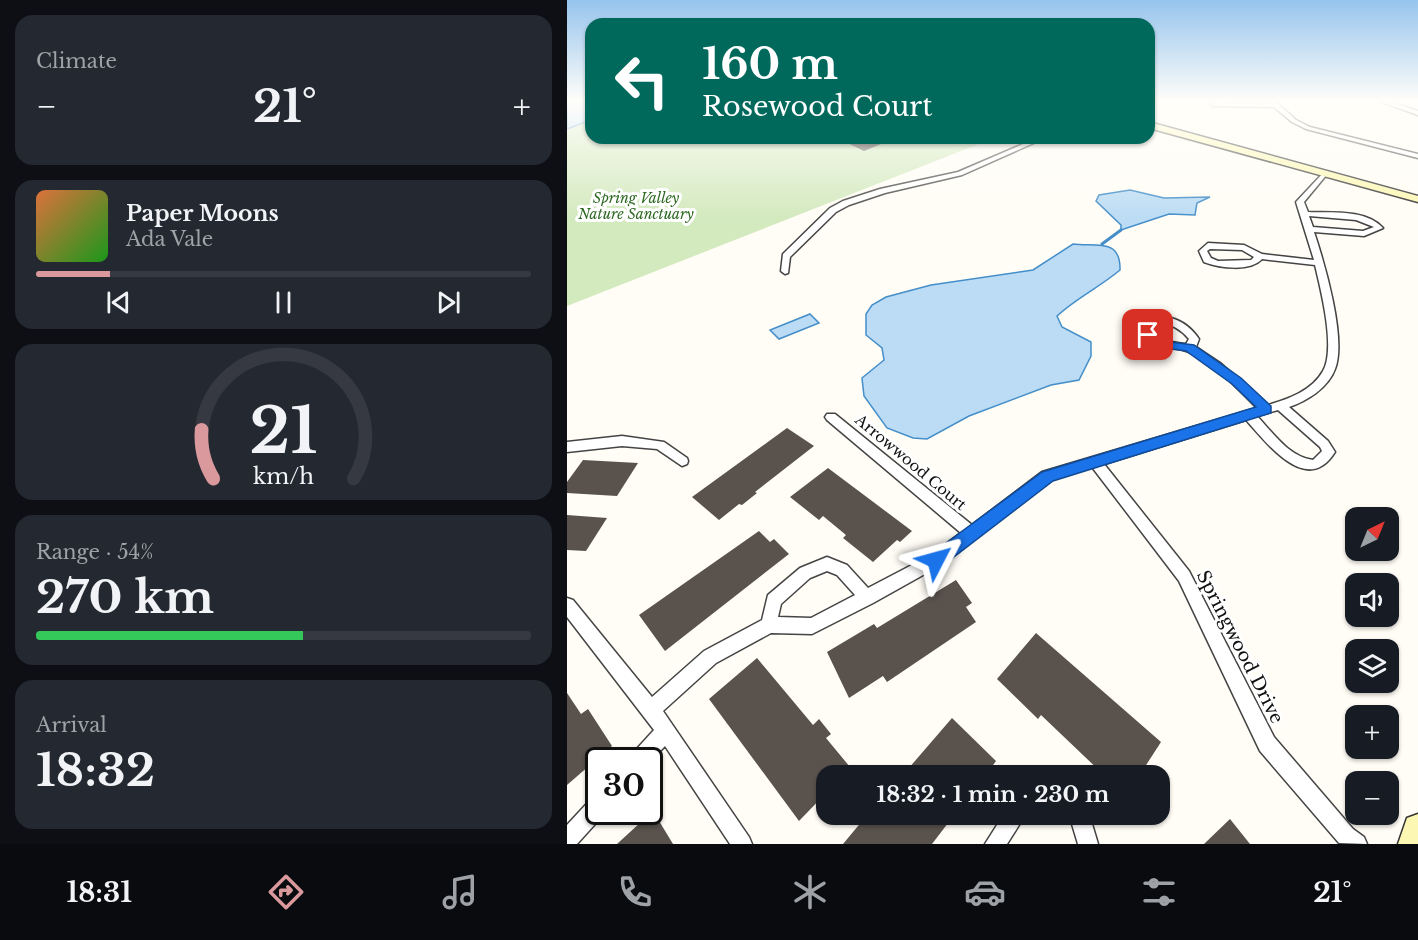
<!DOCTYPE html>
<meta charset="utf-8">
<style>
:root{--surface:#171b24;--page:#242831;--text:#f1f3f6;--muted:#9ea1a6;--line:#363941;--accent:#da999c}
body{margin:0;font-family:"Libre Baskerville",serif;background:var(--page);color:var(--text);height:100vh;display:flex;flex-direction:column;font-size:22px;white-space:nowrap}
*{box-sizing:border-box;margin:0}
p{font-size:20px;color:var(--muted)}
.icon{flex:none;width:33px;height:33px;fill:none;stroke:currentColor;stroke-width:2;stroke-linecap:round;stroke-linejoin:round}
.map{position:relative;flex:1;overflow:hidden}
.side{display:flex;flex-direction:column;gap:15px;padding:15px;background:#0d0f14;width:567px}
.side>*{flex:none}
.top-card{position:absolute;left:18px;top:18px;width:570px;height:126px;border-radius:18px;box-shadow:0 2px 4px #0004;background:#00695c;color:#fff;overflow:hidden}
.needle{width:39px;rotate:43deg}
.tools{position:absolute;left:778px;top:507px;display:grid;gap:12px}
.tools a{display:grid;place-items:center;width:54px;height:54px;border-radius:12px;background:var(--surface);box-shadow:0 2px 4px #0004;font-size:30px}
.speed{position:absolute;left:18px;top:747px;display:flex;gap:12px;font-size:30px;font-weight:700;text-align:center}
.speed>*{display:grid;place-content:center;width:78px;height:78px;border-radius:50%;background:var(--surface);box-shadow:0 2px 4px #0004;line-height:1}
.speed .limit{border:3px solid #111;border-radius:9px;background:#fff;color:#111}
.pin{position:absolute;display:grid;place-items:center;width:51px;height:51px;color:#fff;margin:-26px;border-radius:12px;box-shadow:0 3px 9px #0006}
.me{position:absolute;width:66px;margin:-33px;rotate:51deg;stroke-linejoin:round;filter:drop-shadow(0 0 4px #0008)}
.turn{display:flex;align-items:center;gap:21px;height:126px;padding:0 18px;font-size:27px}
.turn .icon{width:78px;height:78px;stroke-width:2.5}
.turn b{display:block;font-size:42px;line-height:51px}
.big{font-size:45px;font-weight:800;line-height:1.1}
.side .widget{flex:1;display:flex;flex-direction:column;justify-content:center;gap:9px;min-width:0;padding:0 21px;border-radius:18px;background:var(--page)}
.side .dial{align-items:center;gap:0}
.dial svg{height:156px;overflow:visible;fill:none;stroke:var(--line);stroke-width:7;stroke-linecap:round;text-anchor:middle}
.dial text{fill:var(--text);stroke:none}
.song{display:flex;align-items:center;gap:18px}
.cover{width:72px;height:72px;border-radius:9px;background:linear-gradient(135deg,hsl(20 70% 55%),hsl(120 70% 35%))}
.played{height:6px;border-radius:3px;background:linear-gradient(90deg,var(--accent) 15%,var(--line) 15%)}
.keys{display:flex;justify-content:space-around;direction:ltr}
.heat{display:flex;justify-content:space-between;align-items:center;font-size:33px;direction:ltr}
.charge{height:9px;border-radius:4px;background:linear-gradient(90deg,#34c759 54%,var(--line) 0)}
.trip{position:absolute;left:249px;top:765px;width:354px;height:60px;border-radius:18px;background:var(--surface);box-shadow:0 2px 4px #0004;font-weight:800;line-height:60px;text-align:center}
.dock{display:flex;height:96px;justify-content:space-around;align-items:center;background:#090b0e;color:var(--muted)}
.dock .icon{width:42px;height:42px}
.dock .on{color:var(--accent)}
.dock b{font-size:27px;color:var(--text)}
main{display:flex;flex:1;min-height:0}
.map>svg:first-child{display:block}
.green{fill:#d3e9be}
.water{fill:#bbdcf4;stroke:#448ec9;stroke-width:1.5}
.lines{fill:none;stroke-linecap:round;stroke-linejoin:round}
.stream{stroke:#448ec9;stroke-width:3}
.building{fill:#59524d}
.street-casing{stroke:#444;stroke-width:3}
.secondary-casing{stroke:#333;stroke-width:3}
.street{fill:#fff;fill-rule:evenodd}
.secondary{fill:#fcf7b2;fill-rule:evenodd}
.route{fill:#1a73e8;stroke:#114b97;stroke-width:1.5}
.labels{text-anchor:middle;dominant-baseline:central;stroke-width:6;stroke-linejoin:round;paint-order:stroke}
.far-park-label{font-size:14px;font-style:italic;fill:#2d6822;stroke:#fff}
.street-label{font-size:15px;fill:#111;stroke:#fff}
.near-street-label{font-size:18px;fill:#111;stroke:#fff}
</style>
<main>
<section class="side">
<div class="widget"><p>Climate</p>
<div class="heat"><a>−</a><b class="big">21°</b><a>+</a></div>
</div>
<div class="widget">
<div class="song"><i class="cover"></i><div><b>Paper Moons</b><p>Ada Vale</p></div></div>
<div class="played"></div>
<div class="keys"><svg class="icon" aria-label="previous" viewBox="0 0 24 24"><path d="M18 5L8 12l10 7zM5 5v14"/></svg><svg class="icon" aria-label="pause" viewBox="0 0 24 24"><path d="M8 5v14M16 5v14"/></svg><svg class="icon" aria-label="next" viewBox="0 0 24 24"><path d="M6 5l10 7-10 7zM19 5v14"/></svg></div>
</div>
<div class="widget dial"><svg viewBox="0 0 100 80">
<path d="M14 69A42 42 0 1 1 86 69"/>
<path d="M14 69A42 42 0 0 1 8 44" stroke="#da999c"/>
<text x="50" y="56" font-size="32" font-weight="700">21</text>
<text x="50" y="72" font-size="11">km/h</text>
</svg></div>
<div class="widget"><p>Range · 54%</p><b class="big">270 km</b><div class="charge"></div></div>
<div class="widget"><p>Arrival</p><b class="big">18:32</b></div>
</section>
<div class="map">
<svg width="851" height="844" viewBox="0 0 851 844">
<rect width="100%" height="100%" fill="#fffdf5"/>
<path class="green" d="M 0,101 L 24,101 L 24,138 L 427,138 L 0,306 Z"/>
<g class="water">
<path d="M 0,101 L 24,101 L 24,120 L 0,129 Z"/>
<path d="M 563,190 L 597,198 L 643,197 L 630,203 L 628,215 L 602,214 L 554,230 L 554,225 L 529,201 L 532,195 Z"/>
<path d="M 506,244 C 527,247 554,237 553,270 C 533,287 509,298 490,316 L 495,327 L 524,342 L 524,356 L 512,380 L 484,385 L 402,416 L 360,439 L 346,438 L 320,428 L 297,396 L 295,378 L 317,360 L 315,348 L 299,335 L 299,314 L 305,305 L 319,297 L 364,285 L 466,270 Z"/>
<path d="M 243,314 L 252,323 L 212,339 L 203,330 Z"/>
</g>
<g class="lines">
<path class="stream" d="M 535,244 L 554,230"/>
</g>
<g class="building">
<path d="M 270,138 L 329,138 L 297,151 Z"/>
<path d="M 220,428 L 247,446 L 188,492 L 190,493 L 175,505 L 172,504 L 152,520 L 125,497 Z"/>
<path d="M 16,460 L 71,463 L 50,496 L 0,493 L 0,482 Z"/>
<path d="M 261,468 L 345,531 L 333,542 L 330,540 L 306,562 L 276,538 L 279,535 L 256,516 L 252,520 L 223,497 Z"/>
<path d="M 0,515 L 40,518 L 19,551 L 0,550 Z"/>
<path d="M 192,531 L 203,542 L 207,539 L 222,554 L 98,651 L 72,615 Z"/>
<path d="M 389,580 L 405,603 L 399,607 L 409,622 L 320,682 L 316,676 L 282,698 L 260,652 L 307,624 L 310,628 Z"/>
<path d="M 469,633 L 594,742 L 572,776 L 538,776 L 474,715 L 471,719 L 430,679 Z"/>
<path d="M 190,658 L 246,725 L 252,719 L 264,734 L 259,738 L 283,767 L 275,776 L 260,776 L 260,792 L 232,821 L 142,699 Z"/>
<path d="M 0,693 L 14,714 L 21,709 L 45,746 L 0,785 Z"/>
<path d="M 385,718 L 429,761 L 418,776 L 335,776 Z"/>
<path d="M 86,811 L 106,844 L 50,844 Z"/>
<path d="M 301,814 L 388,814 L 365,844 L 276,844 Z"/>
<path d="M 663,819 L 683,844 L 637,844 Z"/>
</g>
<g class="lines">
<g class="street-casing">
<g id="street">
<path d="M 701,101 L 708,101 L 729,120 L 743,127 L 851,154 L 851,158 L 739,129 L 725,122 L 707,107 L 646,106 L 643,104 L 646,102 L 703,103 Z"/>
<path d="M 812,101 L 821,101 L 851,111 L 851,115 Z"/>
<path d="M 470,138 L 478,138 L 395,175 L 318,193 L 282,205 L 269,212 L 223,257 L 221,273 L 218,274 L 214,271 L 216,254 L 263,208 L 276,201 L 313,189 L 391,172 Z"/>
<path d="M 758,171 L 761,173 L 737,202 L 741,212 C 764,213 799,209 816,228 L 797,236 L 747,232 C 757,262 780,339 768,369 C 761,388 740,401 722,407 L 761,441 L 768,452 C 740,497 700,443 679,420 L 537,464 L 622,571 L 707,737 L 786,829 L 797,837 L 800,844 L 772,843 L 693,751 L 612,581 L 525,467 L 484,480 L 374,565 L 306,603 L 245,634 L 204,633 L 149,663 L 96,711 L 182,837 L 185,844 L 163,844 L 98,746 L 82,763 L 82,760 L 64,760 L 66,753 L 87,730 L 0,617 L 0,598 L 6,600 L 85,697 L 137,651 L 195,620 L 201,595 L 233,568 L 260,557 L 280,565 L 301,588 L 364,555 L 394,533 L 260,420 L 258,417 L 260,414 L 268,414 L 405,525 L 475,472 L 690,408 C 671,389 648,363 622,352 C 603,344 580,351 572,327 C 591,308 618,318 632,339 L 629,347 L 653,363 L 701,405 C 721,399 745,391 756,371 C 769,349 754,290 748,265 L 695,259 C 683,272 653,268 637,262 L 632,251 L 641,243 L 677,245 L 695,254 L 747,260 L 729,202 ZM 742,216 L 789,220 L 807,227 L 796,231 L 746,227 ZM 643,249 L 675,250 L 687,257 L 684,260 L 651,261 L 644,258 L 640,251 ZM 591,322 C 604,324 614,329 622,339 L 619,344 C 606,342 588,343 582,328 ZM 711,410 L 753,447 L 755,451 L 746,460 C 722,457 706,433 690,416 ZM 260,571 L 270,575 L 288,595 L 244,618 L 211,617 L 214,604 L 243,578 Z"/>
<path d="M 55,436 L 97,442 L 120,458 L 121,461 L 120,464 L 115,466 L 90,449 L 55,446 L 0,452 L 0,442 Z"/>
<path d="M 32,795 L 32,812 L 39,812 L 10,844 L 0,844 L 0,825 L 25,798 Z"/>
<path d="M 437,814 L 459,814 L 440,844 L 418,844 Z"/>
<path d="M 502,814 L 522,814 L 531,844 L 511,844 Z"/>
</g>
</g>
<g class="secondary-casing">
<g id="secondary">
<path d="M 582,122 L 851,196 L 851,202 L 582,128 Z"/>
<path d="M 851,814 L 851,844 L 831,844 L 840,818 Z"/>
</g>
</g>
<use href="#street" class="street"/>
<use href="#secondary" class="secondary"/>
</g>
<linearGradient id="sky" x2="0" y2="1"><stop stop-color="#96c4ed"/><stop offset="0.46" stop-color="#fffefa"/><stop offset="1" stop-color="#fffefa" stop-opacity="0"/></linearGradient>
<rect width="851" height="219" fill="url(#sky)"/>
<path class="route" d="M 581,332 L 604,342 L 627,345 L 674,378 L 704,406 L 704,413 L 486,481 L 375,566 L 369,568 L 363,566 L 360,560 L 363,555 L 475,472 L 689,407 L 665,384 L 619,351 L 597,348 L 577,338 L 577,333 Z"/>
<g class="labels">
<g class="far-park-label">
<text x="69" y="198">Spring Valley<tspan x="69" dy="16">Nature Sanctuary</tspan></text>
</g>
<g class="street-label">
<text transform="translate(344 462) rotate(40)">Arrowwood Court</text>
</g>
<g class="near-street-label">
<text transform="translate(673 647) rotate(63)">Springwood Drive</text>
</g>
</g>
</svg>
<div class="tools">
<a><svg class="needle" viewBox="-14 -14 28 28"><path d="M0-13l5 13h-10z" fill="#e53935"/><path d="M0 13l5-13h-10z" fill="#9ea1a6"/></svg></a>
<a><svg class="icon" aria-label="sound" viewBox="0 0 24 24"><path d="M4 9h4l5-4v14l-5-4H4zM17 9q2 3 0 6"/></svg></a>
<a><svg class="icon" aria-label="layers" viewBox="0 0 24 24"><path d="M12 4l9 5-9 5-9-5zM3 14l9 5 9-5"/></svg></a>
<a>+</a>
<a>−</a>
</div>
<div class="speed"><div class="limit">30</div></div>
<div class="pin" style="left:581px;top:335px;background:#d93025"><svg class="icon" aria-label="arrive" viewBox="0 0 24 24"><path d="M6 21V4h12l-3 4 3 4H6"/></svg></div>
<svg class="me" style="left:369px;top:560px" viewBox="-20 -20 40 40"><path d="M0-17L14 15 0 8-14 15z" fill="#1a73e8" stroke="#fff" stroke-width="4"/></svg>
<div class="trip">18:32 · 1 min · 230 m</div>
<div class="top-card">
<div class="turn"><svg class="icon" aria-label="left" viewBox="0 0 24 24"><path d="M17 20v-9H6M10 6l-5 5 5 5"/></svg><div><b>160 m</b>Rosewood Court</div></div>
</div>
</div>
</main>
<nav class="dock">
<b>18:31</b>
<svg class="icon on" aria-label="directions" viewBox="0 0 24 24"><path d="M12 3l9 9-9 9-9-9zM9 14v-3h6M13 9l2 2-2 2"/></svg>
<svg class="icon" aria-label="music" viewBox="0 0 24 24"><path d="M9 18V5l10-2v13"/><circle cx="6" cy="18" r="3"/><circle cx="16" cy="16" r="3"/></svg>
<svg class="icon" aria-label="phone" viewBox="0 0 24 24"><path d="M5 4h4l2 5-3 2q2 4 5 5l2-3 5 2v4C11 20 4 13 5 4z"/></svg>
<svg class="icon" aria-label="climate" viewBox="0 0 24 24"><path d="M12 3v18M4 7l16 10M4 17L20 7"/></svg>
<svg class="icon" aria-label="car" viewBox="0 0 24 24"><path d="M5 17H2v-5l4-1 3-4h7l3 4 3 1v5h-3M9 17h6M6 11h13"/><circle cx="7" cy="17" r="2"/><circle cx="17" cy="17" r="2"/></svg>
<svg class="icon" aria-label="filters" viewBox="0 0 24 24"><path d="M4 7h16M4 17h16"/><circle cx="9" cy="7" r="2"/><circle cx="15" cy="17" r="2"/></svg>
<b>21°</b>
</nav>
